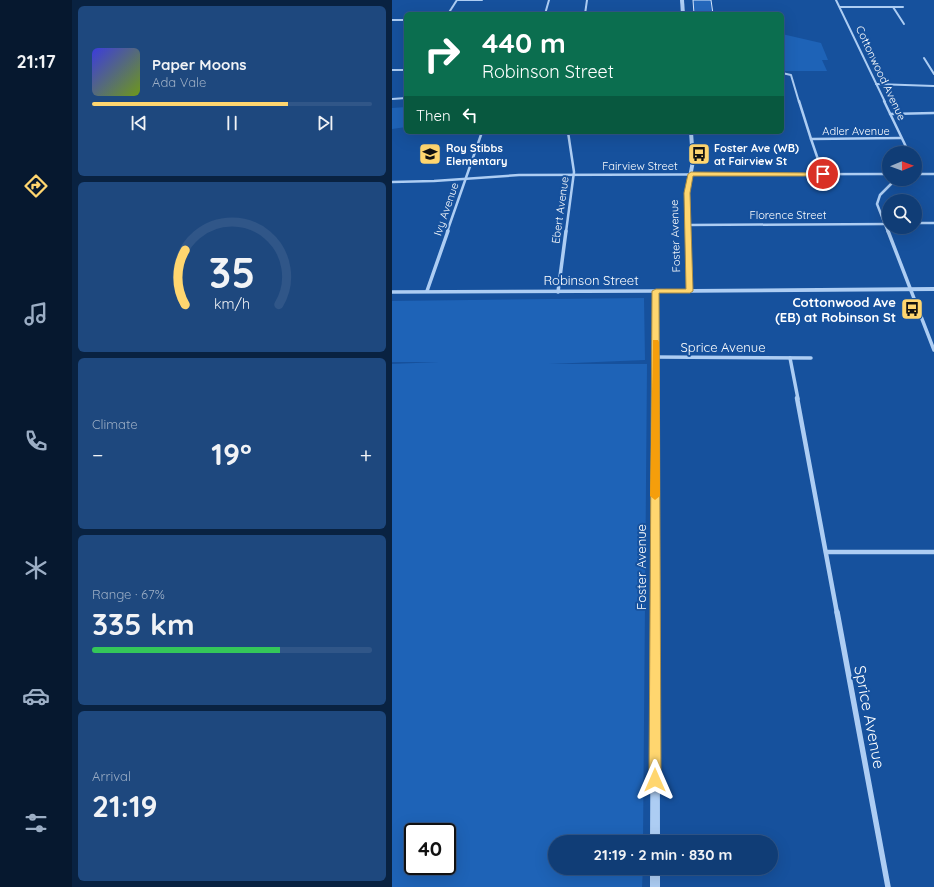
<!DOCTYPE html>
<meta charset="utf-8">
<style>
:root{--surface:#103d76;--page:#1e487e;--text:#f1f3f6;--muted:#9caec5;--line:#305688;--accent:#ffd66f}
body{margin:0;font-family:Quicksand,sans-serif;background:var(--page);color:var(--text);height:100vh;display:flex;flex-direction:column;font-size:15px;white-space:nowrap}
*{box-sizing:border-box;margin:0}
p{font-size:13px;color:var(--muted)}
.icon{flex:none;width:22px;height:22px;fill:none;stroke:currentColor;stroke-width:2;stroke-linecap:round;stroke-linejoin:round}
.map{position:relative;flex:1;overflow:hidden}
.panel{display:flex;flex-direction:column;gap:6px;padding:6px;background:#092241;width:320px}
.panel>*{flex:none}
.guide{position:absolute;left:12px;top:12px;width:380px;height:122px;border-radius:6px;box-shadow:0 4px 16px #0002,0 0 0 1px var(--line);background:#0b6e4f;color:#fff;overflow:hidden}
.needle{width:26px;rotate:89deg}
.fabs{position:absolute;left:490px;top:146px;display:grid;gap:8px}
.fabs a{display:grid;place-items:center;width:40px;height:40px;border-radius:50%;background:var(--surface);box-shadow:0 4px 16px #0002,0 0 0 1px var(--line);font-size:20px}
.speed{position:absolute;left:12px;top:823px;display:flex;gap:8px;font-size:20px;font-weight:700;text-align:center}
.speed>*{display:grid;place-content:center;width:52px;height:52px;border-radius:50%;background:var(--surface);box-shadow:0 4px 16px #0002,0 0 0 1px var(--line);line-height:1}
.speed .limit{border:2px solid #111;border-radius:6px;background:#fff;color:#111}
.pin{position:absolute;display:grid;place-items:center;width:34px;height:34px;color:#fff;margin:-17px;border:2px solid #fff;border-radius:50%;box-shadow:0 1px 4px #0007}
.me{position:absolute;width:44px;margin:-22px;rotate:0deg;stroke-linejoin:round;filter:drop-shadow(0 0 3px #0008)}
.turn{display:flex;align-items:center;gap:14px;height:84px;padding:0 12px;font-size:18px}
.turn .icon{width:52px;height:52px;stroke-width:2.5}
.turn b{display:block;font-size:28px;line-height:34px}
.then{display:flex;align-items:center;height:38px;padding:0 12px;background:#0003;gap:8px;font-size:15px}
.big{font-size:30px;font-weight:800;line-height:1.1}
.panel .tile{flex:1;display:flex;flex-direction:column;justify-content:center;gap:6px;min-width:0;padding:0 14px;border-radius:6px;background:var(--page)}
.panel .dial{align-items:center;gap:0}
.dial svg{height:104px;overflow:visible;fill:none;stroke:var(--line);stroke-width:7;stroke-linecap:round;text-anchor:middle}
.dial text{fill:var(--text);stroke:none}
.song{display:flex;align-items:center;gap:12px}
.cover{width:48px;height:48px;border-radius:6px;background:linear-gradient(135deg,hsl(240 70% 55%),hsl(80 70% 35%))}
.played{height:4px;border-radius:2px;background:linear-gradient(90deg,var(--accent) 70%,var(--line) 70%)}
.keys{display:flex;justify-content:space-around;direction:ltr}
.heat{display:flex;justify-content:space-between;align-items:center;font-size:22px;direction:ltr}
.charge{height:6px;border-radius:3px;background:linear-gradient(90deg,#34c759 67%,var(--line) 0)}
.trip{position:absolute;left:156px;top:835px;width:230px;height:40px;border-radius:20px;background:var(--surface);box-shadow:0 4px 16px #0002,0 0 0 1px var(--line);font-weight:800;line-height:40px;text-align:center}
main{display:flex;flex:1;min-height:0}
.tab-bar{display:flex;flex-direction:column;width:72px;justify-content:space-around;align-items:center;background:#06182f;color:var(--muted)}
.tab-bar .icon{width:28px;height:28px}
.tab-bar .on{color:var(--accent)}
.tab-bar b{font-size:18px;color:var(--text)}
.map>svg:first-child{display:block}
.green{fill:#1e63b7;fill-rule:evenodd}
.building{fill:#2568bc;stroke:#d6e7fd}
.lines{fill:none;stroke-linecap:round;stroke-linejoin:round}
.minor-far4{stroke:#adcdf3;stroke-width:2}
.minor-far3{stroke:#adcdf3;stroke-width:2.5}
.minor-far2{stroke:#adcdf3;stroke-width:3.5}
.minor-far1{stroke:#adcdf3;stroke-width:4.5}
.minor{stroke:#adcdf3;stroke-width:5.5}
.tertiary{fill:#adcdf3;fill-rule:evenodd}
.route{fill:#ffd66f;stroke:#a68b48}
.slow{fill:#f59e0b}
.labels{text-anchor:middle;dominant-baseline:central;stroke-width:4;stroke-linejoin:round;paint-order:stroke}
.far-street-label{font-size:11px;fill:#fff;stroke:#16519d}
.far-poi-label{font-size:11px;font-weight:bold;fill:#fff;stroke:#16519d;text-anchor:start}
.street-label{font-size:13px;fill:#fff;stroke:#16519d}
.poi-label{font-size:13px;font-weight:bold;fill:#fff;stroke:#16519d;text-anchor:end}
.near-street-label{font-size:16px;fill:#fff;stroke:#16519d}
</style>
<main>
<nav class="tab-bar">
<b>21:17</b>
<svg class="icon on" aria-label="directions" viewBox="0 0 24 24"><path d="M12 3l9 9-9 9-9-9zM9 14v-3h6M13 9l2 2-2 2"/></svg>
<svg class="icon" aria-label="music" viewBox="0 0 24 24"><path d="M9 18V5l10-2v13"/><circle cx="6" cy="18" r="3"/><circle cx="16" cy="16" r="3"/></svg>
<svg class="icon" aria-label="phone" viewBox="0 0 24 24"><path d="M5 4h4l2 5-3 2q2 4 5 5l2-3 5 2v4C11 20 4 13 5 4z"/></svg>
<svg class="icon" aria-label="climate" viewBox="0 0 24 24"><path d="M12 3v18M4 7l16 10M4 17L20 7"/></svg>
<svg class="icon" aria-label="car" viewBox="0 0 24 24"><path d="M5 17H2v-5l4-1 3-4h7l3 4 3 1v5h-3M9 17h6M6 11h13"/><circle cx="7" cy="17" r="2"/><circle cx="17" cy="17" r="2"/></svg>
<svg class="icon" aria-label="filters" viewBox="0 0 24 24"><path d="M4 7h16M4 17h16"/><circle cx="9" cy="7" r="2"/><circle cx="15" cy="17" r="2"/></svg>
</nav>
<section class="panel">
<div class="tile">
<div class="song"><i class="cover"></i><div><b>Paper Moons</b><p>Ada Vale</p></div></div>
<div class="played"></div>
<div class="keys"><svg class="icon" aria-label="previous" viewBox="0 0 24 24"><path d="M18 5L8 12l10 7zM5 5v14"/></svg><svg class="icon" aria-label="pause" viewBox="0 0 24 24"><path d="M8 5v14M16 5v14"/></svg><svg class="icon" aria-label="next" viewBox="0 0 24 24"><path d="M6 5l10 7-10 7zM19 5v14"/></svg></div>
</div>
<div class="tile dial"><svg viewBox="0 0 100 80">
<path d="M14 69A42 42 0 1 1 86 69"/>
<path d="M14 69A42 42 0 0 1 14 27" stroke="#ffd66f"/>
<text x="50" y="56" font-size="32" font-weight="700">35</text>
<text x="50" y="72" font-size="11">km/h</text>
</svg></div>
<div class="tile"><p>Climate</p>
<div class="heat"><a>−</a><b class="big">19°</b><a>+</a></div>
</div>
<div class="tile"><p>Range · 67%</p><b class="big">335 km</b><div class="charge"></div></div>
<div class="tile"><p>Arrival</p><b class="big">21:19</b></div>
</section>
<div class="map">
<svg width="542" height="887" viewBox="0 0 542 887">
<rect width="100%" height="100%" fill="#16519d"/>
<g class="green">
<path d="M 390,34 L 429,43 L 436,60 L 430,60 L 435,71 L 390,71 Z"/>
<path d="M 14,107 L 14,127 L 0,129 L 0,108 Z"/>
<path d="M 252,298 L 253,360 L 157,364 L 255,364 L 251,842 L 163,842 L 163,868 L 251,868 L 250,887 L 0,887 L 0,364 L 47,362 L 0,362 L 0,301 ZM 21,832 L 55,832 L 55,866 L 21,866 Z"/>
</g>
<path class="building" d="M 301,0 L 319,0 L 321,14 L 302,14 Z"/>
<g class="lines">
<g class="minor-far4">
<path d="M 65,0 L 90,0"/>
<path d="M 444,0 L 493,102"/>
<path d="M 448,7 L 511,7"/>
<path d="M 501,7 L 512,24"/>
<path d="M 56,14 L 65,0"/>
<path d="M 153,14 L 157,0"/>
<path d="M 193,14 L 195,0"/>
<path d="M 0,20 L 14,20"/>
<path d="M 532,58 L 542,74"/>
<path d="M 0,70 L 14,70"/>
<path d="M 390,73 L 399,75 L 407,102"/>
<path d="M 484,84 L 542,86"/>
<path d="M 0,99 L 14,98"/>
</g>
<g class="minor-far3">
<path d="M 407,101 L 419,139 L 509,138"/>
<path d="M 492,101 L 517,153"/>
<path d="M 498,114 L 542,113"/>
<path d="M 419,139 L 431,174"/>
<path d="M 523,166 L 527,174"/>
<path d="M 523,174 L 542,174"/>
<path d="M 0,182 L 42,181 L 127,175 L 497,174"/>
<path d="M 523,223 L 542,223"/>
<path d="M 296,225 L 497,224"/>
<path d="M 55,232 L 90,132"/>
<path d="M 174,232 L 182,172 L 176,132"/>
<path d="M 496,232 L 485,204 L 488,195 L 504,179"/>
</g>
<g class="minor-far2">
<path d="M 496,231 L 542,350"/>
<path d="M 35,291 L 56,231"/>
<path d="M 0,292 L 264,291"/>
<path d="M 166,292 L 174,231"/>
<path d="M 263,357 L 419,358"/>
<path d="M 398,358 L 406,399"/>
</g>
<g class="minor-far1">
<path d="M 405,398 L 445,613"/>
<path d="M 434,552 L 542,552"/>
</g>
<path class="minor" d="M 445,612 L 496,887"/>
<g class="tertiary">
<path d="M 288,0 L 292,0 L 293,14 L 289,14 Z"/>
<path d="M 297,132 L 301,132 L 303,161 L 297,193 L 301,289 L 542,287 L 542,291 L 267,293 L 268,842 L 258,842 L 261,291 L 264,289 L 295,289 L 293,193 L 299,161 Z"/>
<rect x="258" y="868" width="10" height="19"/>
</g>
</g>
<path class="route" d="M 299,172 L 431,173 L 434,174 L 431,176 L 301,176 L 298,193 L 301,291 L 298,293 L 267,293 L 269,780 L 268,784 L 263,786 L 258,784 L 257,780 L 260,291 L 264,289 L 294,289 L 292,193 L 296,174 Z"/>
<path class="slow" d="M 261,340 L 266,340 L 267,342 L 268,496 L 263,500 L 258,496 Z"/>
<defs>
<g id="school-square" transform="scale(1.15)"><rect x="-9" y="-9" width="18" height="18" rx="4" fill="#ffd66f" stroke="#16519d"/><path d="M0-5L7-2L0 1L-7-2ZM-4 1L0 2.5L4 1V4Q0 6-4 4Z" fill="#111"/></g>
<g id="bus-square" transform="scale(1.15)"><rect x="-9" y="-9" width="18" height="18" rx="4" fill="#ffd66f" stroke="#16519d"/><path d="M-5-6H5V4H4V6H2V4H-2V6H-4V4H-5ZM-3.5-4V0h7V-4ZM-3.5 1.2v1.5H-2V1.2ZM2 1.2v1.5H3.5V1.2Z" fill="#111"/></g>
</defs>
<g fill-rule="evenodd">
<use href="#school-square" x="38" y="154"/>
<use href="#bus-square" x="307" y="154"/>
<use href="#bus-square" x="520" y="309"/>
</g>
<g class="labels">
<g class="far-street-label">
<text transform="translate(489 73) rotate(65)">Cottonwood Avenue</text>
<text x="464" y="131">Adler Avenue</text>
<text x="248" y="166">Fairview Street</text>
<text transform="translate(54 209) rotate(-71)">Ivy Avenue</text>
<text transform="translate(168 210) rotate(-82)">Ebert Avenue</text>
<text x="396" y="215">Florence Street</text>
<text transform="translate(283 236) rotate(-92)">Foster Avenue</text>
</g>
<g class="far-poi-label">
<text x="54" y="148">Roy Stibbs<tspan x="54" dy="13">Elementary</tspan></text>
<text x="322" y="148">Foster Ave (WB)<tspan x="322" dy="13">at Fairview St</tspan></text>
</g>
<g class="street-label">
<text x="199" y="280">Robinson Street</text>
<text x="331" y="347">Sprice Avenue</text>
<text transform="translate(249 567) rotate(-90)">Foster Avenue</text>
</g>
<g class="poi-label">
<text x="504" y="302">Cottonwood Ave<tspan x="504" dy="15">(EB) at Robinson St</tspan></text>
</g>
<g class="near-street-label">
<text transform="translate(478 717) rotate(79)">Sprice Avenue</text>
</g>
</g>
</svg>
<div class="fabs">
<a><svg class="needle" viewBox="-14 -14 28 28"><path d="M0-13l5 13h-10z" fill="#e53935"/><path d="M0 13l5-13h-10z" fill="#9caec5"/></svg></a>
<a><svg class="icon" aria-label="search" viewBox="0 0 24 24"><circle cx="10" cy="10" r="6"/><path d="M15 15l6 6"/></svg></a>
</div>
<div class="speed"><div class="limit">40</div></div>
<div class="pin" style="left:431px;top:174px;background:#d93025"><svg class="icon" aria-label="arrive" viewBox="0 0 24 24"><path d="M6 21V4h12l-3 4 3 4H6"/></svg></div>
<svg class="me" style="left:263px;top:780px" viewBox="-20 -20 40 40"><path d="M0-17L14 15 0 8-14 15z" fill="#ffd66f" stroke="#fff" stroke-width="4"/></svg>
<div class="trip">21:19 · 2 min · 830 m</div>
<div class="guide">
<div class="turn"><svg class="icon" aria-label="right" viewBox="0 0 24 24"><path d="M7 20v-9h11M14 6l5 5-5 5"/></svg><div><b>440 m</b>Robinson Street</div></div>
<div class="then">Then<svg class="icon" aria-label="left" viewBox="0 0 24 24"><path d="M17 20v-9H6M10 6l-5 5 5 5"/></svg></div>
</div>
</div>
</main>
